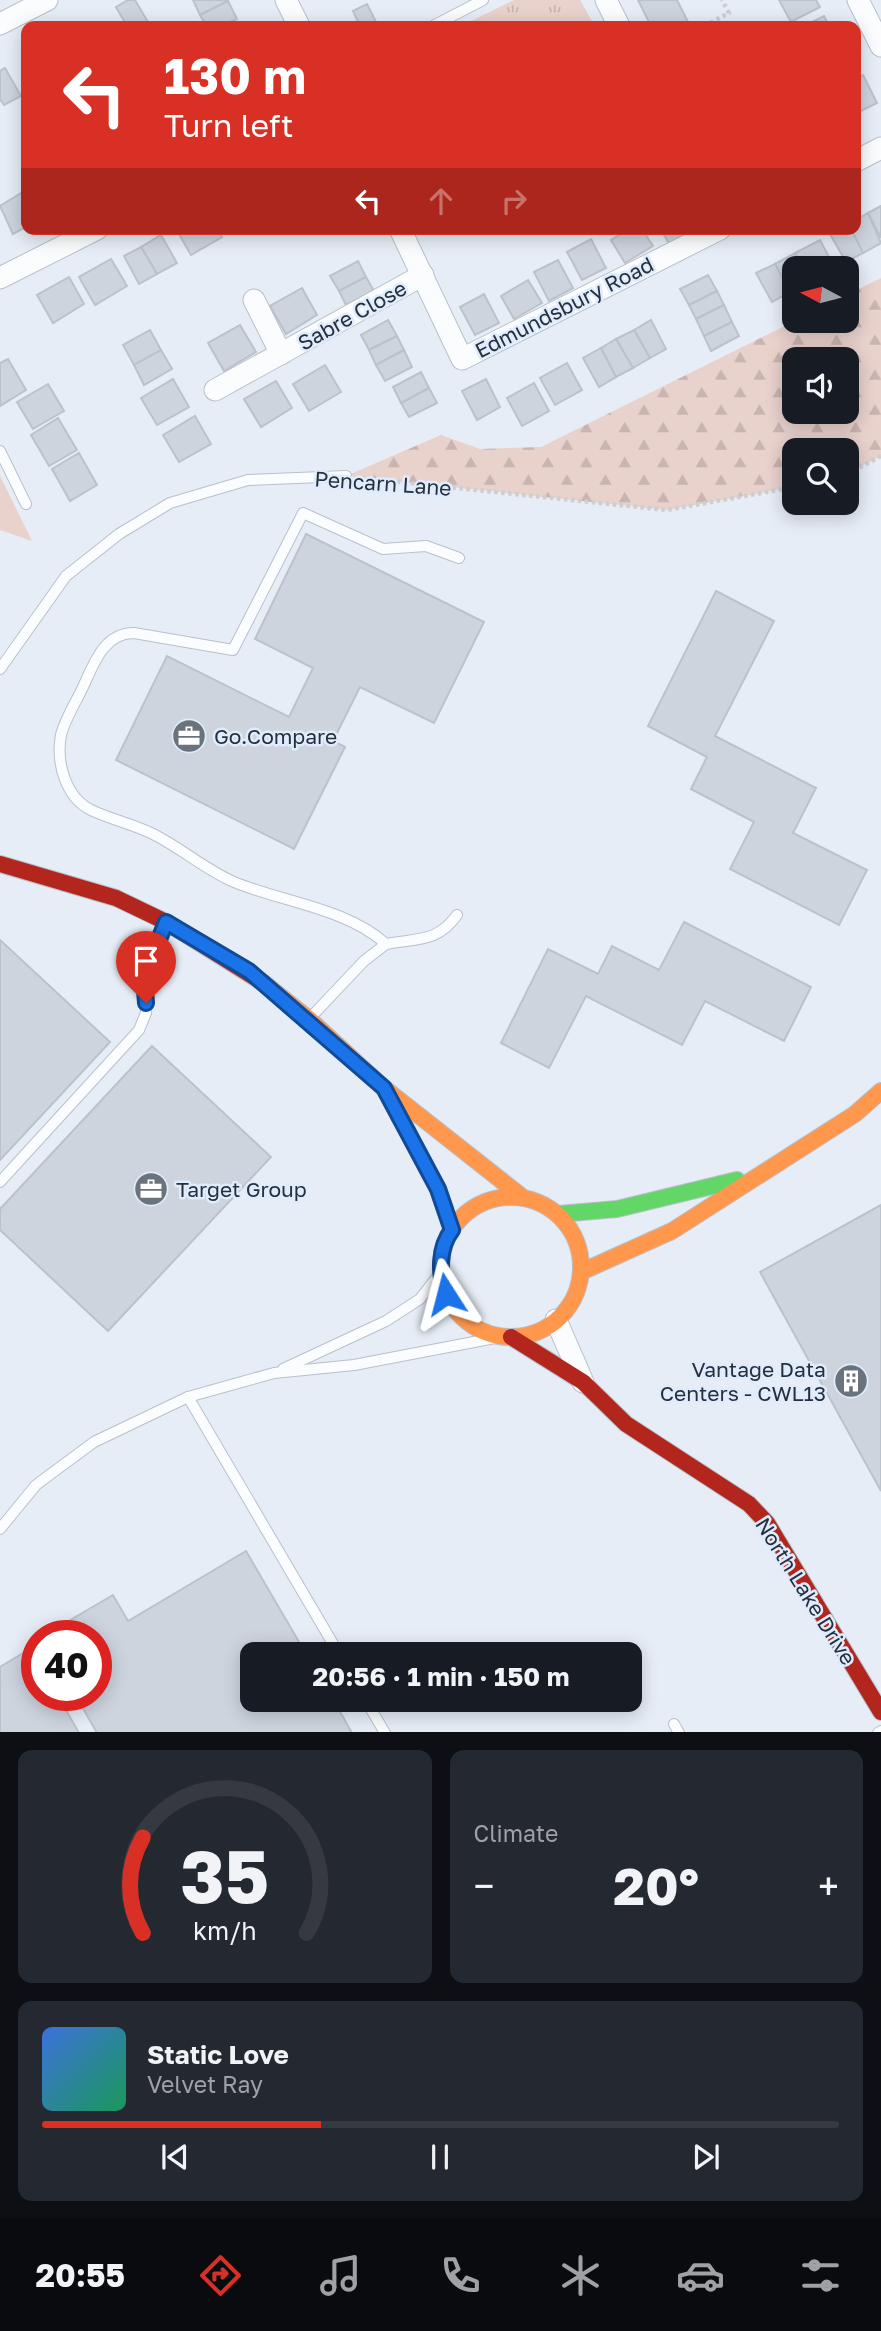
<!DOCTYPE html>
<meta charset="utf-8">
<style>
:root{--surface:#171b24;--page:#242831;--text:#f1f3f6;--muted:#9ea1a6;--line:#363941;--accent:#d93025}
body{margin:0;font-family:"Golos Text",sans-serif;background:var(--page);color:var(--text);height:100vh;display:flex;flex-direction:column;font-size:26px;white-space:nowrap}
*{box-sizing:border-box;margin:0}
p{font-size:23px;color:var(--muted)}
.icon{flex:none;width:38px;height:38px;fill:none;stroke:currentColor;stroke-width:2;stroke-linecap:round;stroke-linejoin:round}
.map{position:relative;height:1732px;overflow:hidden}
.panel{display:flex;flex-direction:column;gap:18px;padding:18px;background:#0d0f14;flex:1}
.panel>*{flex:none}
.hud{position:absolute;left:21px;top:21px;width:840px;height:214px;border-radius:14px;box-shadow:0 4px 18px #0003;background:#d93025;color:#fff;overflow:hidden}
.needle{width:46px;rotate:277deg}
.tools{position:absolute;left:782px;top:256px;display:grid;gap:14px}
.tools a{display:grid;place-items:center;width:77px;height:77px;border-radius:14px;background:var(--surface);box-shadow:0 4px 18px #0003;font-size:35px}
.speed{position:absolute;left:21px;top:1620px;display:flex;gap:14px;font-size:35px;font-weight:700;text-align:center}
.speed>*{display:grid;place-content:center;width:91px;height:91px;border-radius:50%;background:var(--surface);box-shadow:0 4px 18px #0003;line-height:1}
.speed .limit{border:10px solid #d22;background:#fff;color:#111}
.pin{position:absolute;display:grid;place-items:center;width:60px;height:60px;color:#fff;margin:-72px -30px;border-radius:50% 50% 50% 0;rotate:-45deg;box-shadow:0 0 7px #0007}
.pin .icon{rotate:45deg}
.me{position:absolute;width:77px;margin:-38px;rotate:351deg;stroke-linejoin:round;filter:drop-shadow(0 0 5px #0008)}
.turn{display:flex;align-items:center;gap:24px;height:147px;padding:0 28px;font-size:32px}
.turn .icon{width:91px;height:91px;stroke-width:2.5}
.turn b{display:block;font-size:49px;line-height:60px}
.lanes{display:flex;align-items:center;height:66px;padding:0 28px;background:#0003;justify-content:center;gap:35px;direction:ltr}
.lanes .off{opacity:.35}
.big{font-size:52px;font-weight:700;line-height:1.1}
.panel .card{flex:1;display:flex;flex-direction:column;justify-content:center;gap:10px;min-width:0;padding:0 24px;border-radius:14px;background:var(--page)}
.panel .dial{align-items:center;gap:0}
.dial svg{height:182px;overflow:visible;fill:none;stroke:var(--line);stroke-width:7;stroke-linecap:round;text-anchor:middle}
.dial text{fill:var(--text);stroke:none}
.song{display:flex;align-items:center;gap:21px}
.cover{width:84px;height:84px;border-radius:10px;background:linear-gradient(135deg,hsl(220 70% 55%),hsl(150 70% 35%))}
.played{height:7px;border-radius:4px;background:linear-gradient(90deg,var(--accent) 35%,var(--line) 35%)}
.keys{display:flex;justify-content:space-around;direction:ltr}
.heat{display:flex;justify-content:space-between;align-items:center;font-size:38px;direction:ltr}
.panel .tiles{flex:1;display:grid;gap:18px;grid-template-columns:1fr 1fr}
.card:last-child{grid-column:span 2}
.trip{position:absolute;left:240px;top:1642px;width:402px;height:70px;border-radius:14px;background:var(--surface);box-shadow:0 4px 18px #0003;font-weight:700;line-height:70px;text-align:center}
.menu{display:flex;height:112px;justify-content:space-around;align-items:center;background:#090b0e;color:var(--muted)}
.menu .icon{width:49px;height:49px}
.menu .current{color:var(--accent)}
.menu b{font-size:32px;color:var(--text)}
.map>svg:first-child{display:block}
.grass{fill:#e9d1cc}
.forest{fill:url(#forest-firs);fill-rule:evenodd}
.park{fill:url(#park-tufts)}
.building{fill:#cdd4de;stroke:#bbc2cb;stroke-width:2}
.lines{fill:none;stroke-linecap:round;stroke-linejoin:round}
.lane-casing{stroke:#b9c0c9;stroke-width:12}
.street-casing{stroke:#b9c0c9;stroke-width:23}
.fast-casing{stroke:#b9c0c9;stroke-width:18}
.slow-casing{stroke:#b9c0c9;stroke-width:18}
.jam-casing{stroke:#b9c0c9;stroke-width:18}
.path{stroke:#ccced1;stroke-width:4.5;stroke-dasharray:3.5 3.5;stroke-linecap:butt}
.lane{stroke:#fbfcfe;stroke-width:10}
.street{stroke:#fbfcfe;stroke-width:21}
.fast{stroke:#63d668;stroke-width:16}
.slow{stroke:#ff974d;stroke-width:16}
.jam{stroke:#b3261e;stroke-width:16}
.route-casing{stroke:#114b97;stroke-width:18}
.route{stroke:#1a73e8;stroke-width:12}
.labels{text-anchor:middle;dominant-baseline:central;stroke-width:5;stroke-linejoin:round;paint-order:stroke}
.street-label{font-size:21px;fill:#272f3a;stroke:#dfecfd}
.poi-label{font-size:21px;fill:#272f3a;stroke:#dfecfd;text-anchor:start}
</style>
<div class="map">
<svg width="881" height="1733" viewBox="0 0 881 1733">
<defs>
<pattern id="forest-firs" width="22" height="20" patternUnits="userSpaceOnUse" patternTransform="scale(1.75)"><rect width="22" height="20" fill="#e9d1cc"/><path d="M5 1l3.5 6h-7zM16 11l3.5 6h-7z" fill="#c8b4b0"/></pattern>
<pattern id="park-tufts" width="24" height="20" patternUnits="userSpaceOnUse" patternTransform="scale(1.75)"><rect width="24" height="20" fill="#e9d1cc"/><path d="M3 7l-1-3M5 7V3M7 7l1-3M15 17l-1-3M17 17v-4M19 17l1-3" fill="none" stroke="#c8b4b0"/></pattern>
</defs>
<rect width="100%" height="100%" fill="#e6edf6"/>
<path class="grass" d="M 0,476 L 32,541 L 0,530 Z"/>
<path class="forest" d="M 881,278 L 881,456 L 847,474 L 847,450 L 794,450 L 794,487 L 667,510 L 346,476 L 441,435 L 480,449 L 541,447 L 797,320 L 847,320 L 847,295 ZM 794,359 L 847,359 L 847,411 L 794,411 Z"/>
<path class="park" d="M 514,0 L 580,0 L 595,26 L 461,26 Z"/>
<g class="building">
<path d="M 128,0 L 135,0 L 149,24 L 127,26 L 116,7 Z"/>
<path d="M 193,0 L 228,0 L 228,1 L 200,15 Z"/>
<path d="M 638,0 L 677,0 L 690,26 L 651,26 Z"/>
<path d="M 779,0 L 816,0 L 820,7 L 791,22 Z"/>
<path d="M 228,1 L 237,19 L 221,26 L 206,26 L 200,15 Z"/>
<path d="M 367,4 L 378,26 L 360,26 L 353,11 Z"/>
<path d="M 824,16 L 829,26 L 804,26 Z"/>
<path d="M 5,68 L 21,96 L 4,105 L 0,99 L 0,71 Z"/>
<path d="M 863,75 L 877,103 L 861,111 L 856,101 L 856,79 Z"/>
<path d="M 26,190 L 26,227 L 13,234 L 0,206 Z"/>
<path d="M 881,206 L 881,238 L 868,213 Z"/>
<path d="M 868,213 L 881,243 L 863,253 L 851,229 L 856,229 L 856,220 Z"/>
<path d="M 176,229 L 218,229 L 222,237 L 191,255 Z"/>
<path d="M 629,229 L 642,229 L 653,246 L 625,263 L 611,240 Z"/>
<path d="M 661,229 L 692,229 L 693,232 L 669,244 Z"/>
<path d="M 838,229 L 851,229 L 863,253 L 846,262 L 830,234 Z"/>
<path d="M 161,235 L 177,263 L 157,274 L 141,247 Z"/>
<path d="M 591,239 L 606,268 L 582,280 L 567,252 Z"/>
<path d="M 820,240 L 835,268 L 803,268 L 795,253 Z"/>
<path d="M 141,247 L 157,274 L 139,284 L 124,256 Z"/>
<path d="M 795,253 L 803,268 L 794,268 L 794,290 L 790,292 L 775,264 Z"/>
<path d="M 111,259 L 127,286 L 95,305 L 79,277 Z"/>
<path d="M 558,260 L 573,288 L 549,301 L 534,272 Z"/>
<path d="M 358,261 L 366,277 L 339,291 L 330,276 Z"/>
<path d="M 775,264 L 790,292 L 772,302 L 756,273 Z"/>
<path d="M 708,275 L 717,291 L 689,305 L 680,289 Z"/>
<path d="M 69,277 L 84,304 L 53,323 L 37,295 Z"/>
<path d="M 366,277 L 374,291 L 346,305 L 339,291 Z"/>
<path d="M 528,280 L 542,303 L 514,319 L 501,296 Z"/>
<path d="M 302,288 L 317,315 L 286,334 L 270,306 Z"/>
<path d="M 717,291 L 724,305 L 696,319 L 689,305 Z"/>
<path d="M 484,294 L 499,323 L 475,335 L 460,307 Z"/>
<path d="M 724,305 L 732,322 L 704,336 L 696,319 Z"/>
<path d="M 388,320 L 397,336 L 369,350 L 361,335 Z"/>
<path d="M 651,320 L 666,349 L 650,358 L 634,330 Z"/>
<path d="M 732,322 L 739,336 L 711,351 L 704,336 Z"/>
<path d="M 240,325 L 256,352 L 224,371 L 208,343 Z"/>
<path d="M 150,330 L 161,350 L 134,365 L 123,345 Z"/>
<path d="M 634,330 L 650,358 L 633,368 L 616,339 Z"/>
<path d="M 397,336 L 404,350 L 376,365 L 369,350 Z"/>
<path d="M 616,339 L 633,368 L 616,377 L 601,348 Z"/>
<path d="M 601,348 L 616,377 L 599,387 L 583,358 Z"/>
<path d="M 161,350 L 172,369 L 144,385 L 134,365 Z"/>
<path d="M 404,350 L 412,367 L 385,381 L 376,365 Z"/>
<path d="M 8,359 L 26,390 L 0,406 L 0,363 Z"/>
<path d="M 567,363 L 582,390 L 555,405 L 540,378 Z"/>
<path d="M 325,365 L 341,392 L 309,411 L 293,384 Z"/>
<path d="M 421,372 L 429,388 L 401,403 L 393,387 Z"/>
<path d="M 173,379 L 189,407 L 157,425 L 141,398 Z"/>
<path d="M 486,379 L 500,407 L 477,420 L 462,391 Z"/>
<path d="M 276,381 L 292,408 L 261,427 L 244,399 Z"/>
<path d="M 534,383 L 549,411 L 522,426 L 507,398 Z"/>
<path d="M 48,384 L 64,411 L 33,429 L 17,402 Z"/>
<path d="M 429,388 L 437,403 L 409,417 L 401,403 Z"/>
<path d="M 195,416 L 211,444 L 179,462 L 163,435 Z"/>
<path d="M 58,418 L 77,450 L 49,466 L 31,435 Z"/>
<path d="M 79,453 L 97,485 L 70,501 L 52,469 Z"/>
<path d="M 306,534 L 484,622 L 434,723 L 360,687 L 333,741 L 345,747 L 294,849 L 116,760 L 167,656 L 289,717 L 313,668 L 255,639 Z"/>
<path d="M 716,591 L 774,621 L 715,736 L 816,788 L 793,833 L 867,870 L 839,925 L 730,869 L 754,822 L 691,789 L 707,757 L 648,726 Z"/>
<path d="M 684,922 L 811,987 L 784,1041 L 705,1001 L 682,1045 L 586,996 L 549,1068 L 501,1043 L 548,949 L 598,974 L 612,946 L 659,970 Z"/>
<path d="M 0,940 L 110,1042 L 0,1160 Z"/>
<path d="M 152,1046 L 271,1157 L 108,1331 L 0,1230 L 0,1209 Z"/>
<path d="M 881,1205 L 881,1491 L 760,1272 Z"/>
<path d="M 246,1551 L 306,1654 L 252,1654 L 252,1699 L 333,1699 L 352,1733 L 97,1733 L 76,1696 L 96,1696 L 96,1636 L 43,1636 L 113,1595 L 128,1621 Z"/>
<path d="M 30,1649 L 37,1660 L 37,1696 L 58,1696 L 79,1733 L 0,1733 L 0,1667 Z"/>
</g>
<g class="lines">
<g class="lane-casing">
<g id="lane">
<path d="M 433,26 L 483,0"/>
<path d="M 0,451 L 26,504"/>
<path d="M 0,669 L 66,576 L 119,534 L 170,503 L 248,480 L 346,476"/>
<path d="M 457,915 C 437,943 417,938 386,944 C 346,908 282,902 234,882 C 204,869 180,847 151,833 C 132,824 110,819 91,810 C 65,797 56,762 61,735 C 65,719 76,702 83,687 C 94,663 104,633 134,633 L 233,650 L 303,513 L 383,549 L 426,546 L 459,558"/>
<path d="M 311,1017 L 364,961 L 386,944"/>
<path d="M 0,1182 L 139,1030 L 146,1013 L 144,977 L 166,923"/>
<path d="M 283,1369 L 386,1321 L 420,1299 L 441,1272"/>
<path d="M 188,1397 L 339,1654"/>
<path d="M 0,1529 L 36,1485 L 94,1442 L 188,1397 L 274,1373 L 354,1365 L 500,1337"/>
<path d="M 365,1699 L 385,1733"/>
<path d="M 674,1724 L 679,1733"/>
<path d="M 878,1733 L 881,1731"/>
</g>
</g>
<g class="street-casing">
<g id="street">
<path d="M 286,0 L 299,26"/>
<path d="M 606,0 L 619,26"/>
<path d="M 858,0 L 881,46"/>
<path d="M 0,24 L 47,0"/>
<path d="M 856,161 L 881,148"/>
<path d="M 400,229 L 462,359 L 720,229"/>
<path d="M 0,278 L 97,229"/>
<path d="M 254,300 L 281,354"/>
<path d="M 215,390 L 423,275"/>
<path d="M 556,1320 L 583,1382"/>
</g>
</g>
<g class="fast-casing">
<g id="fast">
<path d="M 391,1100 L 438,1189 L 452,1230"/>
<path d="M 559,1214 L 617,1209 L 737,1180"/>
</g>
</g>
<g class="slow-casing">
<g id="slow">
<path d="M 265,984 L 309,1019 L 384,1088 L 521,1196"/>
<circle cx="511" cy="1267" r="70"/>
<path d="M 581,1272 L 672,1231 L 855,1114 L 881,1091"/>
</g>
</g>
<g class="jam-casing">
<g id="jam">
<path d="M 0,864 L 116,898 L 166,922 L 265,984"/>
<path d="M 511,1337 L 583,1382 L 626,1424 L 749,1504 L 767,1523 L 881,1712"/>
</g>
</g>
<g class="path">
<path d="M 543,26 L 548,24 L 563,26"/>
<path d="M 704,26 L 729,13 L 722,0"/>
<path d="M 847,474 L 881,456"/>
<path d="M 362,478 L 667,510 L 794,487"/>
</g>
<use href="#lane" class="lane"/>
<use href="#street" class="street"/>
<use href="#fast" class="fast"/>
<use href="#slow" class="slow"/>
<use href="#jam" class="jam"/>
</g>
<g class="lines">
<g class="route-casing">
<path id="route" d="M 146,1003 L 144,977 L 166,922 L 249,971 L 384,1088 L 438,1189 L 452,1230 C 438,1248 439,1274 446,1294"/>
</g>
<use href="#route" class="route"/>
</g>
<defs>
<g id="office-disc" transform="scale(1.75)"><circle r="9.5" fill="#6a727c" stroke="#dfecfd"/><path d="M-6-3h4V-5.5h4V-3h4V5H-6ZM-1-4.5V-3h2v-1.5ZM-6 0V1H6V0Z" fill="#fff"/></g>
<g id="building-disc" transform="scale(1.75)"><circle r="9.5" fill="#6a727c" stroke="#dfecfd"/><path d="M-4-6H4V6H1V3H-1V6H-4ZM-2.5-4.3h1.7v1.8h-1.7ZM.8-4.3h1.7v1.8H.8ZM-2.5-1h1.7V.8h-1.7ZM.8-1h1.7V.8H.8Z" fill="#fff"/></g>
</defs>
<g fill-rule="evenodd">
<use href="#office-disc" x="189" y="736"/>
<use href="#office-disc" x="151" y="1189"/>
<use href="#building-disc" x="851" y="1381"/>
</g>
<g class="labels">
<g class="street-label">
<text transform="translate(564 307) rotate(-27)">Edmundsbury Road</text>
<text transform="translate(352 315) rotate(-29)">Sabre Close</text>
<text transform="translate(383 483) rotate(4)">Pencarn Lane</text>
<text transform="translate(806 1591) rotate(58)">North Lake Drive</text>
</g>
<g class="poi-label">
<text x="214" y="736">Go.Compare</text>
<text x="176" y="1189">Target Group</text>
<text x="826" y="1369" text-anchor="end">Vantage Data<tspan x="826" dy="24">Centers - CWL13</tspan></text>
</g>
</g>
</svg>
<div class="tools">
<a><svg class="needle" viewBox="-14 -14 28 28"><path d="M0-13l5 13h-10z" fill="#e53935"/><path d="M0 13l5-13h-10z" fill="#9ea1a6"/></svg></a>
<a><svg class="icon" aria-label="sound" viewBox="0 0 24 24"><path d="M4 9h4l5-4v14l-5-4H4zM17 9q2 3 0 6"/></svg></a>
<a><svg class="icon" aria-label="search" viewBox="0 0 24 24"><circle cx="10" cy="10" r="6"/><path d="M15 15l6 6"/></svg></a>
</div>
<div class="speed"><div class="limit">40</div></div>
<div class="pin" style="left:146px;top:1003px;background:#d93025"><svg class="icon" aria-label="arrive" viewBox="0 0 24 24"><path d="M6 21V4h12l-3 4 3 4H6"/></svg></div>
<svg class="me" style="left:446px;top:1294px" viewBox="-20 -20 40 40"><path d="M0-17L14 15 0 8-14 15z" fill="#1a73e8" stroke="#fff" stroke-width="4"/></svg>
<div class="trip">20:56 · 1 min · 150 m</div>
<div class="hud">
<div class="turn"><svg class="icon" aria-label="left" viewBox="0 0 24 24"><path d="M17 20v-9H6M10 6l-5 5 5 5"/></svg><div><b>130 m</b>Turn left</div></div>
<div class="lanes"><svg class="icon" aria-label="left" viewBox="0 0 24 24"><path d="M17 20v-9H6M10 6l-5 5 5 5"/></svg><svg class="icon off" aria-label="ahead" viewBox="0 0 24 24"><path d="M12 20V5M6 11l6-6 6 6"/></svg><svg class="icon off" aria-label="right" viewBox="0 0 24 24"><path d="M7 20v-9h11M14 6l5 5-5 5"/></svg></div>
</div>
</div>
<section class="panel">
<div class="tiles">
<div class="card dial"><svg viewBox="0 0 100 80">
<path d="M14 69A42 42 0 1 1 86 69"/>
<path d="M14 69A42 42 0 0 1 14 27" stroke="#d93025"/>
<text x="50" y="56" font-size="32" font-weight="700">35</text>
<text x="50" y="72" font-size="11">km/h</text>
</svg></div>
<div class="card"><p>Climate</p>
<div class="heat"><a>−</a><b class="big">20°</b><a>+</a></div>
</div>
<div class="card">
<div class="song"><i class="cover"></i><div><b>Static Love</b><p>Velvet Ray</p></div></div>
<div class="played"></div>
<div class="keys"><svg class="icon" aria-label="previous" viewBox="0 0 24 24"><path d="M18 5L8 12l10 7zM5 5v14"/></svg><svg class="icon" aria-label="pause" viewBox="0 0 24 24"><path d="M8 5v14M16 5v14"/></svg><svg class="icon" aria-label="next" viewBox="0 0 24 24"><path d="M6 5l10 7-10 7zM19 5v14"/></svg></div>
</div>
</div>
</section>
<nav class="menu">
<b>20:55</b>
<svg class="icon current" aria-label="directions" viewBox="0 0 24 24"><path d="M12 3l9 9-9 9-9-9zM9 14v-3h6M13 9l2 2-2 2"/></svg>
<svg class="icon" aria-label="music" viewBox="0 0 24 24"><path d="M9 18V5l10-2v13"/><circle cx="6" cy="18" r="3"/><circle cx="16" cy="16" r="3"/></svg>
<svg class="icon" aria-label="phone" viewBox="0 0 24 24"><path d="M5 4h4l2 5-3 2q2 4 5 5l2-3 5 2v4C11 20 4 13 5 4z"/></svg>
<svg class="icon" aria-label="climate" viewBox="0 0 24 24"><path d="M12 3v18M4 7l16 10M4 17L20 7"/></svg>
<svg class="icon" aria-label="car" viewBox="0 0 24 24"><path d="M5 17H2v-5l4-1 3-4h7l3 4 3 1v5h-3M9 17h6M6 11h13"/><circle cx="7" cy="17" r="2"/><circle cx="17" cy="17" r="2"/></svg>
<svg class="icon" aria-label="filters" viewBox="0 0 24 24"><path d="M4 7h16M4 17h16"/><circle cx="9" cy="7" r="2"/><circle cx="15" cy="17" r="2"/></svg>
</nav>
